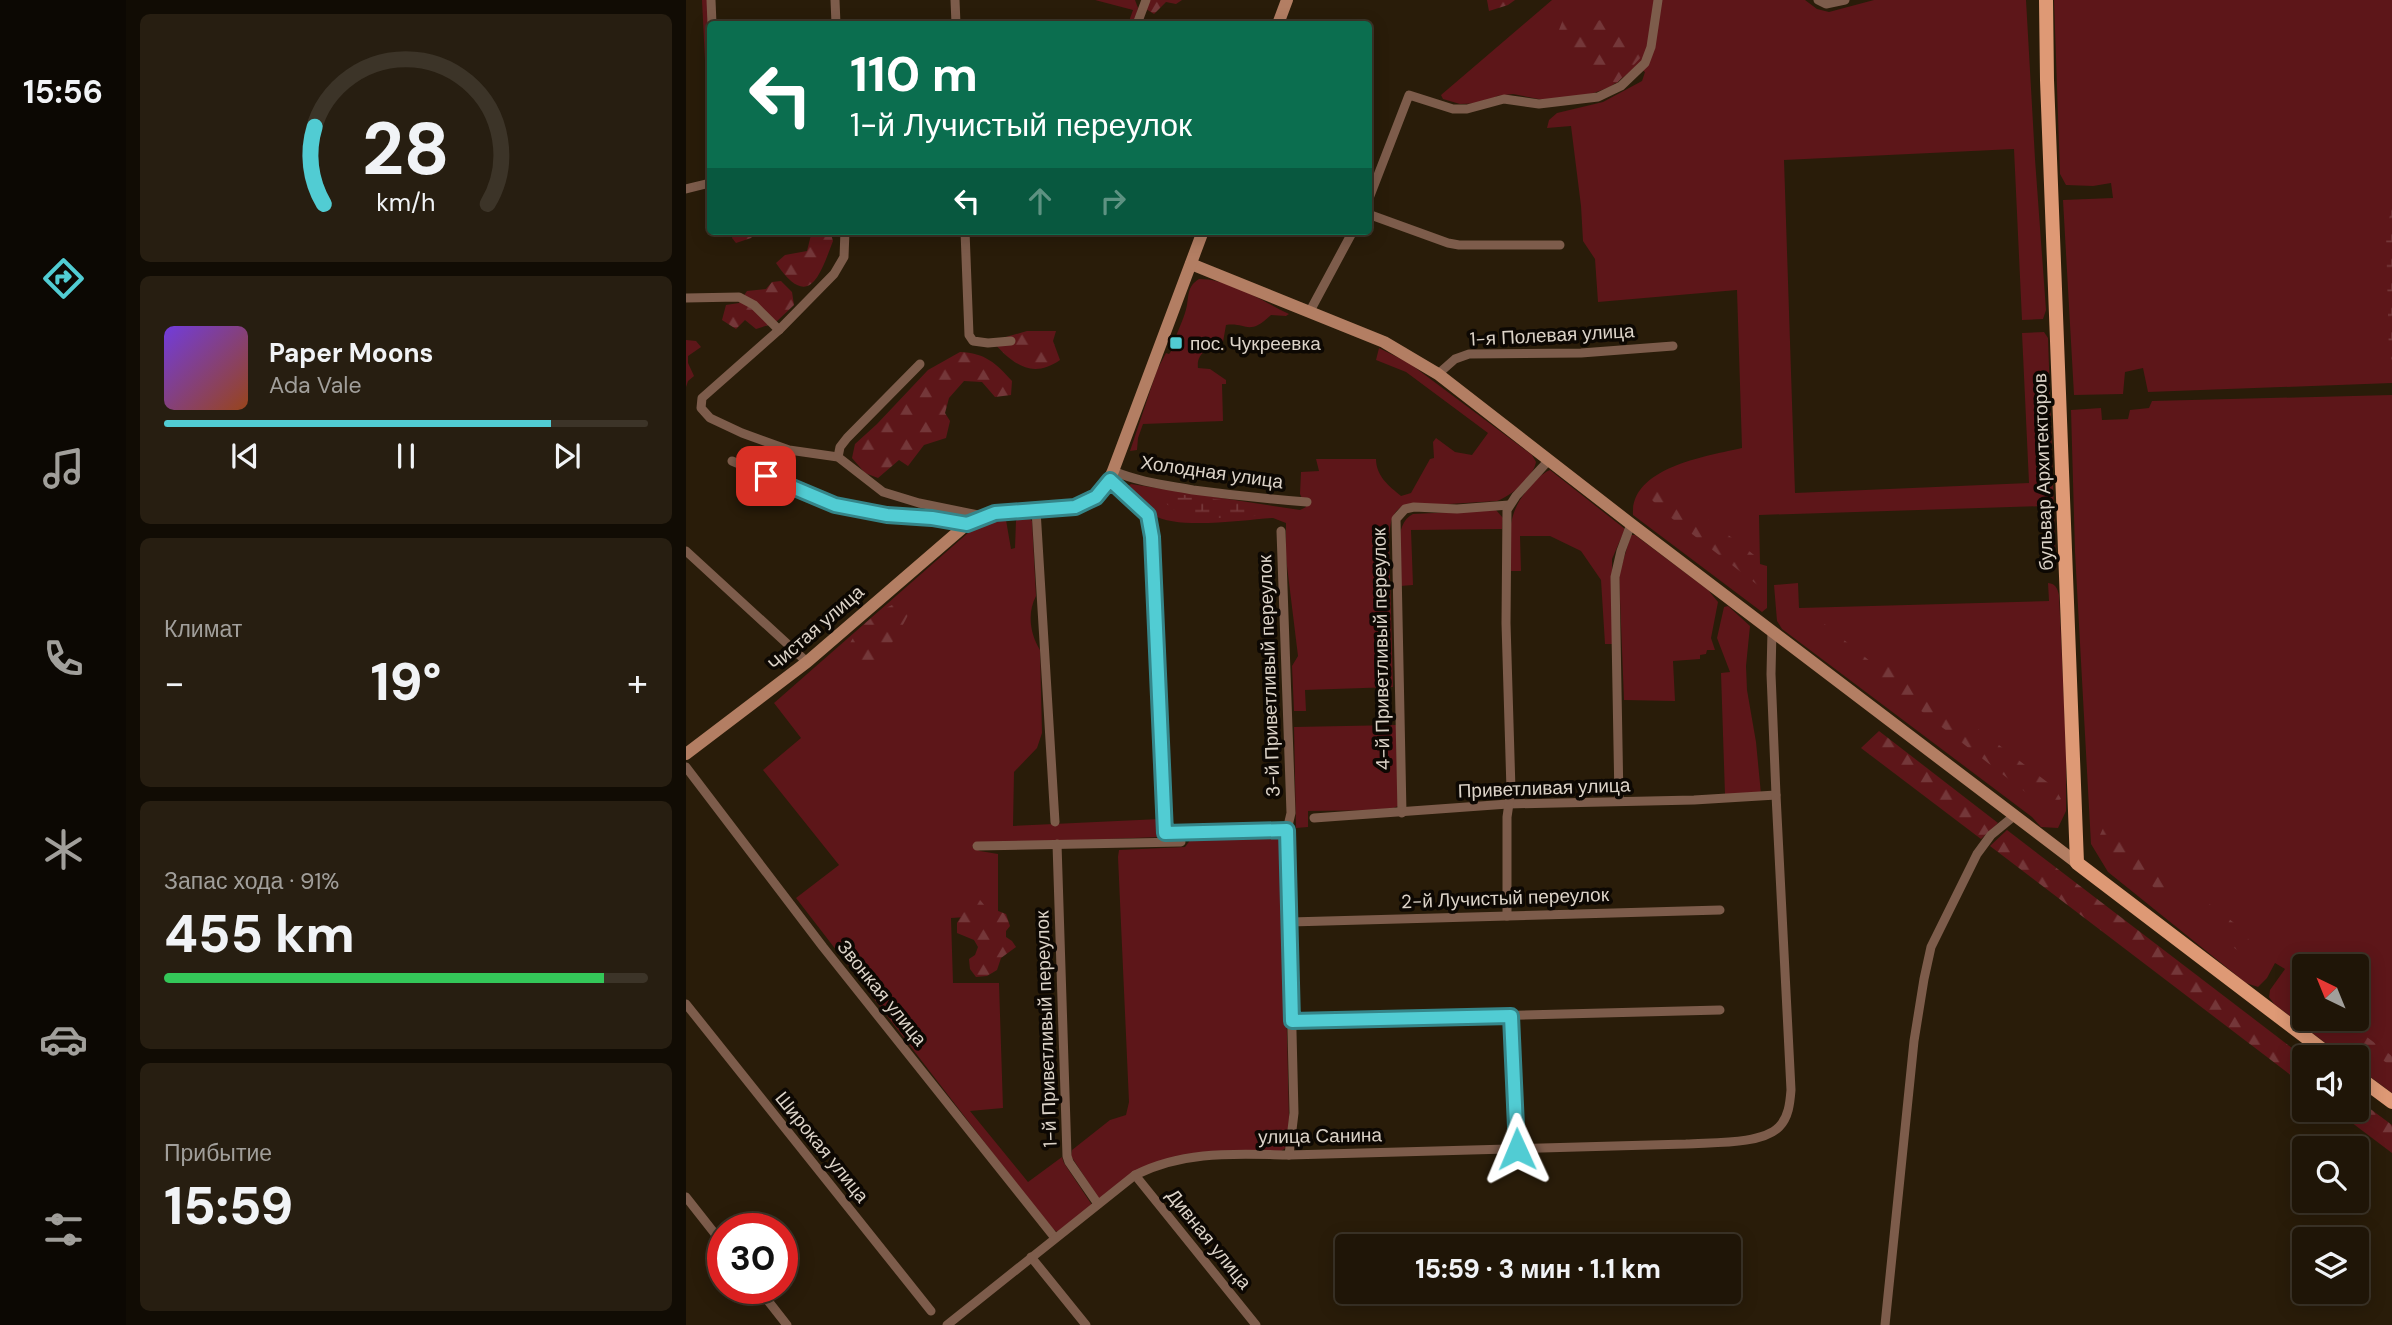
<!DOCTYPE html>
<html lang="ru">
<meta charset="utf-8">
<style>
:root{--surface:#1f1507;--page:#271e11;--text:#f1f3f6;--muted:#a19f9b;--line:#3c3428;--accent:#51ccd3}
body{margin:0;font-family:"DM Sans",sans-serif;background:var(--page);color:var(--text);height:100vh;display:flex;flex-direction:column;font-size:26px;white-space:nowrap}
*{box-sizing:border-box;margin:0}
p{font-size:23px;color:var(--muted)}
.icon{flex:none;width:38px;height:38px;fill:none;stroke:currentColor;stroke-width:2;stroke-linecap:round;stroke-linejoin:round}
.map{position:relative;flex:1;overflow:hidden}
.drawer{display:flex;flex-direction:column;gap:14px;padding:14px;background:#110c04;width:560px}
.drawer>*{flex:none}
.top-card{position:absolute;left:21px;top:21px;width:665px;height:214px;border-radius:7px;box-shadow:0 4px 18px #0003,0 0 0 2px var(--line);background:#0b6e4f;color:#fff;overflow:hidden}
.needle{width:46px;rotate:317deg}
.controls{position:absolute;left:1606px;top:954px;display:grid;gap:14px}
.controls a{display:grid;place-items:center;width:77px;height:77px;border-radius:7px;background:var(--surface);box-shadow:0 4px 18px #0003,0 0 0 2px var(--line);font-size:35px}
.speed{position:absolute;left:21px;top:1213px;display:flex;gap:14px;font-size:35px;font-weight:700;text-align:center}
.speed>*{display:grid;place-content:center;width:91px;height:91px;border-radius:50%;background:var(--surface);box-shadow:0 4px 18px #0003,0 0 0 2px var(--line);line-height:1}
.speed .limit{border:10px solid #d22;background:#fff;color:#111}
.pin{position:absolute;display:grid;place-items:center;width:60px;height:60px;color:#fff;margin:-30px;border-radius:14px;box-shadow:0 4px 10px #0006}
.me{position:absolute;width:77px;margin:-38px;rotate:359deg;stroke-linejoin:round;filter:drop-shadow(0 0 5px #0008)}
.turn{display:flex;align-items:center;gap:24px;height:147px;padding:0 28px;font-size:32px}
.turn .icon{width:91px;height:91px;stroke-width:2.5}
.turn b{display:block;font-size:49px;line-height:60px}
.lanes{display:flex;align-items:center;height:66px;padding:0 28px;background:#0003;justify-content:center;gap:35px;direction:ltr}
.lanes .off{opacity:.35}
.big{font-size:52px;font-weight:800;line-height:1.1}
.drawer .tile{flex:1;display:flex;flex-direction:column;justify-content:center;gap:10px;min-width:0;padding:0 24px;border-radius:10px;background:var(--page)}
.drawer .dial{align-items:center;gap:0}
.dial svg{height:182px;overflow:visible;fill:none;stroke:var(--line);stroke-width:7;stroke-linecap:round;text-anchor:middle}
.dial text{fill:var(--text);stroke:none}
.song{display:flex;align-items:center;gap:21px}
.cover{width:84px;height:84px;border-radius:10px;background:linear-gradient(135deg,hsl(260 70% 55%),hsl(20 70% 35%))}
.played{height:7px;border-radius:4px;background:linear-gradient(90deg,var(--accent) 80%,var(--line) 80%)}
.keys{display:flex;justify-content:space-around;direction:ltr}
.heat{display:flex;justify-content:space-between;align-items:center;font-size:38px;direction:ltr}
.charge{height:10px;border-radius:5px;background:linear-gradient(90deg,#34c759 91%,var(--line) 0)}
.trip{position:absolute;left:649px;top:1234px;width:406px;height:70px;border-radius:7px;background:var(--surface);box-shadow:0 4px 18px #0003,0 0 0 2px var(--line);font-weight:800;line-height:70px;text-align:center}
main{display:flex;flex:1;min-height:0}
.menu{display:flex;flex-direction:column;width:126px;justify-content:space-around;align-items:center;background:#0c0803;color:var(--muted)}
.menu .icon{width:49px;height:49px}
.menu .current{color:var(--accent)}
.menu b{font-size:32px;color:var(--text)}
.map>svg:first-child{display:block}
.green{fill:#5d1619;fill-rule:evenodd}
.forest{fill:url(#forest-firs)}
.wetland{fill:url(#wetland-marsh)}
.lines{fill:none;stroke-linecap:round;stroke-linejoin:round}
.street{stroke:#7d5c4b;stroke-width:9}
.secondary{stroke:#b37e63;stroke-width:12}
.primary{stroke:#de9975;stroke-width:14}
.route-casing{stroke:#358589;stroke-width:18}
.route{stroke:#51ccd3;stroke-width:12}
.poi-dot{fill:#51ccd3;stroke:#0d0803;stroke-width:2.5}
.labels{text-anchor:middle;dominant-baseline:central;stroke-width:7;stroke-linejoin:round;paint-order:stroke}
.street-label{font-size:19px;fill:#dcd3c8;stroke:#0d0803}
.poi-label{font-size:19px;fill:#dcd3c8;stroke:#0d0803;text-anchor:start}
</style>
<main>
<nav class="menu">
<b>15:56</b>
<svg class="icon current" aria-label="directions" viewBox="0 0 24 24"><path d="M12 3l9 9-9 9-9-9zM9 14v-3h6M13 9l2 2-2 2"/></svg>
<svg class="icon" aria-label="music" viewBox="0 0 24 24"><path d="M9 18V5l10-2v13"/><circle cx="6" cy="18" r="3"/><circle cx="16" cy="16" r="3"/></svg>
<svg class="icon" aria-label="phone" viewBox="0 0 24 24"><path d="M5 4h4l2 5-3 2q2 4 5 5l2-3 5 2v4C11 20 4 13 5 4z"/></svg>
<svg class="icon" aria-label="climate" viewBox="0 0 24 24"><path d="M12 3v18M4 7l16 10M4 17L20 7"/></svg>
<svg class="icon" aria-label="car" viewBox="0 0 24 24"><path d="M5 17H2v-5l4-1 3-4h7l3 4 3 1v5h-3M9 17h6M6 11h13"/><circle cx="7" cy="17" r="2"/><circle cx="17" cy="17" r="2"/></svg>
<svg class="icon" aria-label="filters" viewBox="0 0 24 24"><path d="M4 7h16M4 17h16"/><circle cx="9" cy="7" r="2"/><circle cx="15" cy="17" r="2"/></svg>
</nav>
<section class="drawer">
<div class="tile dial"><svg viewBox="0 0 100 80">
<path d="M14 69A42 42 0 1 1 86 69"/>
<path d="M14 69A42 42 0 0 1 10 35" stroke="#51ccd3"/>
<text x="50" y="56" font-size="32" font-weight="700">28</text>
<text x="50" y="72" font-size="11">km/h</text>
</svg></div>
<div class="tile">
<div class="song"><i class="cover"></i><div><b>Paper Moons</b><p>Ada Vale</p></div></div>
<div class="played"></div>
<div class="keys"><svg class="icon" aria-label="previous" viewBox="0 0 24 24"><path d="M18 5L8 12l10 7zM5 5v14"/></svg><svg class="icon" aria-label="pause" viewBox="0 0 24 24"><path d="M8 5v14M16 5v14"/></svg><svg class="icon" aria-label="next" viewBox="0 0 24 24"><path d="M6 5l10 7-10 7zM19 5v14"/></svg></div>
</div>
<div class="tile"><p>Климат</p>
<div class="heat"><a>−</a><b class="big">19°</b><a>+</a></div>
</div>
<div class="tile"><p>Запас хода · 91%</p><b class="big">455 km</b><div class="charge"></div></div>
<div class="tile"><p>Прибытие</p><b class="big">15:59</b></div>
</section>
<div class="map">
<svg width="1706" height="1325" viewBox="0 0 1706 1325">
<defs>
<pattern id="forest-firs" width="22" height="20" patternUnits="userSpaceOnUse" patternTransform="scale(1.75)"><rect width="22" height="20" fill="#5d1619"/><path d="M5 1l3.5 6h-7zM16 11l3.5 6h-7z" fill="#743739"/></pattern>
<pattern id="wetland-marsh" width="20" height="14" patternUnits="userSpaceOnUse" patternTransform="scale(1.75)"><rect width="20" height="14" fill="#5d1619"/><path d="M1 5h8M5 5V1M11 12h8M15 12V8" fill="none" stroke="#743739"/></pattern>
</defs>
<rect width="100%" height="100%" fill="#291c09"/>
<g class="green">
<path d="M 16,0 L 23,0 L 24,80 L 20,81 Z"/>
<path d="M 409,0 L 449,0 L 452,8 L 448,24 L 442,24 L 447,10 Z"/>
<path d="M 866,0 L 1119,0 L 1131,9 L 1143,12 L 1188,0 L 1340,0 L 1349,159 L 1360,310 L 1357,319 L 1336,320 L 1328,149 L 1098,160 L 1109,493 L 1343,483 L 1336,333 L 1358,332 L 1362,338 L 1370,569 L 1362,569 L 1359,506 L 1073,515 L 1074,564 L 1081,566 L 1081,608 L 1076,612 L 947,515 C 944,467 1022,456 1056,448 L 1051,290 L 912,302 L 909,259 L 897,241 L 895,206 L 885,126 L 861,128 L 863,120 L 871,113 L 917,102 L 956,81 L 959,72 L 951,67 L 924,87 L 905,94 L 858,100 L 827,94 L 811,96 L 799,103 L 774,104 L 757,99 L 755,95 Z"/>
<path d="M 1368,0 L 1706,0 L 1706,383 L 1462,392 L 1457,368 L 1439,372 L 1437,394 L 1388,395 L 1377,200 L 1427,198 L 1425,183 L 1407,186 L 1380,185 L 1374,174 Z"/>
<path d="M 513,279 C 544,279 576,301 603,314 L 600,316 L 585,315 C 562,337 561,322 540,325 L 537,342 C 525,346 510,352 512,368 L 524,369 L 540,380 L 540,384 L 536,384 L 537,421 L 457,424 L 452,438 L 451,450 L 444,451 L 471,370 L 480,353 L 483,354 L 493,341 L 489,339 C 493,328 499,316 501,305 C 503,293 502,286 513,279 Z"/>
<path d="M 693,348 L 723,363 L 846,455 L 850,462 C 847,478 826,495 811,501 L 715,507 C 704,515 705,525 703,537 L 707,687 L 619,690 L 620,711 L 608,711 L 606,666 L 612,656 L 600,558 L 600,523 L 587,518 C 557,520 491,530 467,515 C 456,508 448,496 439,488 L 445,484 L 614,510 L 620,507 L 614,494 L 615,472 L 633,471 L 630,459 L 690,459 C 690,476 703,486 715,496 L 725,493 L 744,459 L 748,458 L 747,442 L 750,438 L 769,452 L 786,455 L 802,433 L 720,372 L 690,360 Z"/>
<path d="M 1706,395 L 1706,1093 L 1671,1067 L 1671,1057 L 1658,1057 L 1588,1004 L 1583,997 L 1584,990 L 1599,969 L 1589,963 L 1581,978 L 1572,987 L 1560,983 L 1422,872 L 1405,844 L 1389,552 L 1385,410 L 1415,408 L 1416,420 L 1442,419 L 1444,410 L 1463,408 L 1466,401 ZM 1619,966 L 1671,966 L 1671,1018 L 1619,1018 Z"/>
<path d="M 864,470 L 939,529 L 926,559 L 927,644 L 919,644 L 915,580 L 895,551 L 864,536 L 834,536 L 835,571 L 825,571 C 824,537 819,515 843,488 C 850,480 855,474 864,470 Z"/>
<path d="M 810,510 L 817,518 L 816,529 L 725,530 L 727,585 L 714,586 C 714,565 706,524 727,514 Z"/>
<path d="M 334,518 L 343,518 L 346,521 L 350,596 C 341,613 344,634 354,650 L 356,733 L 351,748 L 328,772 L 327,826 L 474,819 L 474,837 L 289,844 L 286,847 L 294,851 L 312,854 L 312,915 L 265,918 L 267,983 L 313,983 L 317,1108 L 284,1111 L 342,1182 L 376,1157 L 378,1163 L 406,1205 L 371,1232 L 366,1228 L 340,1196 L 110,898 L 153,865 L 77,770 L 115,738 L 88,703 L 283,532 L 308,521 L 320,520 L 325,549 L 329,548 L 330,520 Z"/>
<path d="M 945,535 L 949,535 L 1022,590 L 1032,602 L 1025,638 L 1029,650 L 1021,650 L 1020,654 L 1014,655 L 1014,659 L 987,661 L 989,701 L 938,700 L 933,574 Z"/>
<path d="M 1112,583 L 1113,608 L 1363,601 L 1362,583 C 1370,584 1371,588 1373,595 L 1380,745 L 1380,811 L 1372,828 L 1355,827 L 1346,817 L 1096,629 L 1091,621 L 1088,585 Z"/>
<path d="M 1042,606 L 1064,626 L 1060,666 L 1061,690 L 1070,742 L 1075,794 L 1039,795 L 1035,673 L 1044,672 L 1031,638 L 1038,607 Z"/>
<path d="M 710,725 L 712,806 L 703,810 L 622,811 L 622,827 L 610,828 L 608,727 Z"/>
<path d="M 596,834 L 603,1118 L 601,1147 L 594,1152 L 499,1154 L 413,1199 L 385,1156 L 386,1150 L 424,1120 L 440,1115 L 443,1102 L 432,857 L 433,850 L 499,847 L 505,839 Z"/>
</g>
<g class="forest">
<path d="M 464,0 L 496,0 L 490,4 L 480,2 L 468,14 L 460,9 Z"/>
<path d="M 801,0 L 829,0 L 822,5 L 803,11 Z"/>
<path d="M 940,14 L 945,36 L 954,44 L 957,55 L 931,83 C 897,72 887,67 871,35 L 878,17 L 898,24 Z"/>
<path d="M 48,231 L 71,231 L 65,238 L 50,243 L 46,238 Z"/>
<path d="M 126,231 L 144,231 L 147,241 C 134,275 123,312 90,263 L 99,255 L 121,251 Z"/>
<path d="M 95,281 L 106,292 L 108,305 L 89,323 L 70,329 L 59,320 L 50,329 L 36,320 L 40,305 L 53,303 L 61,291 L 80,289 L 86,282 Z"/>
<path d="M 341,331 L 370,331 L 367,341 L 374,360 C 345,380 326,363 306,341 Z"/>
<path d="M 0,340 L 10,341 L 15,347 L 2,356 L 2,363 L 8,376 L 2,381 L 0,387 Z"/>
<path d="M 274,352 C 299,353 310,363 326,381 L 325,395 L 309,397 L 296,382 L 278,381 L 263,398 L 259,413 L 264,421 L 260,438 L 238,445 L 222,466 L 213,460 L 192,478 L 179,473 L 166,458 L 169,444 L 191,424 L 242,370 Z"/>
<path d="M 971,490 L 1001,503 L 1072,558 L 1073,565 L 1078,571 L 1078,590 L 979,513 L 963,497 Z"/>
<path d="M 206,605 L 217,607 L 222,615 C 212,635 185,686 159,657 C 164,634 185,615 206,605 Z"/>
<path d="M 1119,608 L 1185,662 L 1200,661 L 1215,670 L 1369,788 L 1375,799 L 1364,806 L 1347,798 L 1113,616 Z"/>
<path d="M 1193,731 L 1312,823 L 1295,839 L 1175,748 Z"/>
<path d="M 1418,826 L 1428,831 L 1560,932 L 1564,944 L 1575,958 L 1575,961 L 1570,964 L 1543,944 L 1533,922 L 1520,908 L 1494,891 L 1479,893 L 1471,890 L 1420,847 L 1414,835 Z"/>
<path d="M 1321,830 L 1619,1058 L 1619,1086 L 1304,846 Z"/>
<path d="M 279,890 L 286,890 L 299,906 L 320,914 L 324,926 L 320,931 L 320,937 L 326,941 L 330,947 L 315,958 L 311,970 L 301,976 L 290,977 L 284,969 L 283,959 L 289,955 L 292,947 L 288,940 L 271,933 L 271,923 L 281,907 Z"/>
<path d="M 1642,1019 L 1657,1019 L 1706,1056 L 1706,1067 Z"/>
<path d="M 1671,1099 L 1706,1125 L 1706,1153 L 1649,1110 L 1671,1110 Z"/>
</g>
<g class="wetland">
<path d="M 1706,207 L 1706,360 L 1703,357 L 1700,231 Z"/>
<path d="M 491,494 L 551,502 L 575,511 L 573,515 L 564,517 C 542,517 496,523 480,503 L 481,497 Z"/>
</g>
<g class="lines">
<g class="street">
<path d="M 25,0 L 26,24"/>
<path d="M 149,0 L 150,24"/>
<path d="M 269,0 L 270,24"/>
<path d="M 1132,0 L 1140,4 L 1159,0"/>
<path d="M 451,24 L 460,0"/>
<path d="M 0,189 L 24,183"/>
<path d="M 682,201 L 723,95 L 767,109 L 781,109 L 818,99 L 853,104 L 912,97 L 935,86 L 959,63 L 965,47 L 972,0"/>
<path d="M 682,214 L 762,243 L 773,245 L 874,245"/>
<path d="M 159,231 L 158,257 L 148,274 L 93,330 L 16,398 L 15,408 L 24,418 L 56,433 L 103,450 L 152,457 L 197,492 L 233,503 L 297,516"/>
<path d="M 279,231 L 283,335 L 287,341 L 302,343 L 325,341"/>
<path d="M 0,298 L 53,297 L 68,305 L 93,330"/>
<path d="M 624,311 L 667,231"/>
<path d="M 752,374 L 769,359 L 783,354 L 895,353 L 987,346"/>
<path d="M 152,457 L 154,447 L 161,438 L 234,364"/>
<path d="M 46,461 L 149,505 L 201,515 L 246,518 L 281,524"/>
<path d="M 427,471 C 453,482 480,485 507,490 C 545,495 583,499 621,502"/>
<path d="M 424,480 L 462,515 L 466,537 L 479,833 L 601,830"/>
<path d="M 350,510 L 369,822"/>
<path d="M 595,531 L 605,813 L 601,830 L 608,1113 L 603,1155"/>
<path d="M 0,551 L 121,662"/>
<path d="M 0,767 L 137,947 L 369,1238"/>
<path d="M 933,801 L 929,577 L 935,551 L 945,524"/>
<path d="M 716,813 L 710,519 L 719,509 L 728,507 L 771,509 L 823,505"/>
<path d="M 628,818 L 822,804 L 1008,800 L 1090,795"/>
<path d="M 371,844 L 381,1156 L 383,1162 L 412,1204"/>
<path d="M 291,846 L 495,842"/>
<path d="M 821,916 L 821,817 L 825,790 L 820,623 L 821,510 L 830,496 L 863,460"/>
<path d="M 604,922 L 1034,910"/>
<path d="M 0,1004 L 245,1311"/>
<path d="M 826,1016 L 831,1149"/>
<path d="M 606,1021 L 1034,1010"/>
<path d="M 449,1175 L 570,1325"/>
<path d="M 0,1197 L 37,1244"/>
<path d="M 345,1257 L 400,1325"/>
<path d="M 72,1288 L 101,1325"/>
<path d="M 261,1325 L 449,1175 C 498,1150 550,1154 603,1155 L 1000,1144 C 1025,1142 1075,1145 1093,1127 C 1103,1117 1104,1102 1105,1090 L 1090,795 L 1085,674 L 1086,630"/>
<path d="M 1199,1325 L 1228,1041 L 1238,979 L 1245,947 L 1291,854 L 1305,835 L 1328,816"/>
</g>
<g class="secondary">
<path d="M 592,24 L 601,0"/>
<path d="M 505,264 L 698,342 L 752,374 L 945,524 L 1391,863"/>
<path d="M 0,754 L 121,662 L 281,524 C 291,519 300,514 311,512 C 353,506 408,520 427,471 L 517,231"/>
</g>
<g class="primary">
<path d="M 1360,0 L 1361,80 L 1391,863 L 1646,1057"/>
<path d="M 1671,1076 L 1706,1102"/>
</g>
</g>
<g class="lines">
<g class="route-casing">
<path id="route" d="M 80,476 L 149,505 L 201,515 L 246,518 L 281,524 L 309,513 L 389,507 L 410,497 L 424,480 L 462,515 L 466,537 L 479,833 L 601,830 L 606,1021 L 825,1016 L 831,1149"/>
</g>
<use href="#route" class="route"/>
</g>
<rect class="poi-dot" x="483" y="336" width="14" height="14" rx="3.5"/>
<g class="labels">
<g class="street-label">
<text transform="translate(866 335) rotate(-3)">1-я Полевая улица</text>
<text transform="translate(526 472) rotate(8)">Холодная улица</text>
<text transform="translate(1357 472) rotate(-92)">бульвар Архитекторов</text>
<text transform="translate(130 628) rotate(-41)">Чистая улица</text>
<text transform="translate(695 649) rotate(-91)">4-й Приветливый переулок</text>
<text transform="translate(583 676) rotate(-92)">3-й Приветливый переулок</text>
<text transform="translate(858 788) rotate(-2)">Приветливая улица</text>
<text transform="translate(819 898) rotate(-2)">2-й Лучистый переулок</text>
<text transform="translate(196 993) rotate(51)">Звонкая улица</text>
<text transform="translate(360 1029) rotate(-92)">1-й Приветливый переулок</text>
<text transform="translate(634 1136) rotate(-1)">улица Санина</text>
<text transform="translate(136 1147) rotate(51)">Широкая улица</text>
<text transform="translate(523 1239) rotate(51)">Дивная улица</text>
</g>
<g class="poi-label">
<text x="504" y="343">пос. Чукреевка</text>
</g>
</g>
</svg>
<div class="controls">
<a><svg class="needle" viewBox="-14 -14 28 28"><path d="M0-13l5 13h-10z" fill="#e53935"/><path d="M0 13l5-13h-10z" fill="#a19f9b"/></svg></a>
<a><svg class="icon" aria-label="sound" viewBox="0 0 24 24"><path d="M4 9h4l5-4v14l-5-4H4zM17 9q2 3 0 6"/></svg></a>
<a><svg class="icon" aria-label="search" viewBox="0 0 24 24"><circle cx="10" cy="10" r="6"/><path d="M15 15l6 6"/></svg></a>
<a><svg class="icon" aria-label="layers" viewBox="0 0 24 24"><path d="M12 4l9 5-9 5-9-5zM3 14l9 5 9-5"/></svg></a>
</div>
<div class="speed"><div class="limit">30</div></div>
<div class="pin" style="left:80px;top:476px;background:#d93025"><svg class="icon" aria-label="arrive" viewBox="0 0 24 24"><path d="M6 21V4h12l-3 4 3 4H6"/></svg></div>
<svg class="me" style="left:831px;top:1149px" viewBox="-20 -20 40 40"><path d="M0-17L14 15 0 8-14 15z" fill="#51ccd3" stroke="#fff" stroke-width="4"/></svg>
<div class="trip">15:59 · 3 мин · 1.1 km</div>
<div class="top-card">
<div class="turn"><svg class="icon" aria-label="left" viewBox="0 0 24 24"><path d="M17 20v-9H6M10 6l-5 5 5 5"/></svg><div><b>110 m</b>1-й Лучистый переулок</div></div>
<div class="lanes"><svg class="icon" aria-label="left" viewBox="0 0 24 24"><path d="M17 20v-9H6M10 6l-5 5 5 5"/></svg><svg class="icon off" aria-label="ahead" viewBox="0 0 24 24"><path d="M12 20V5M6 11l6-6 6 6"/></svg><svg class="icon off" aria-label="right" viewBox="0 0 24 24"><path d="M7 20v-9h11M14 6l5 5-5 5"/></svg></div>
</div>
</div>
</main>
